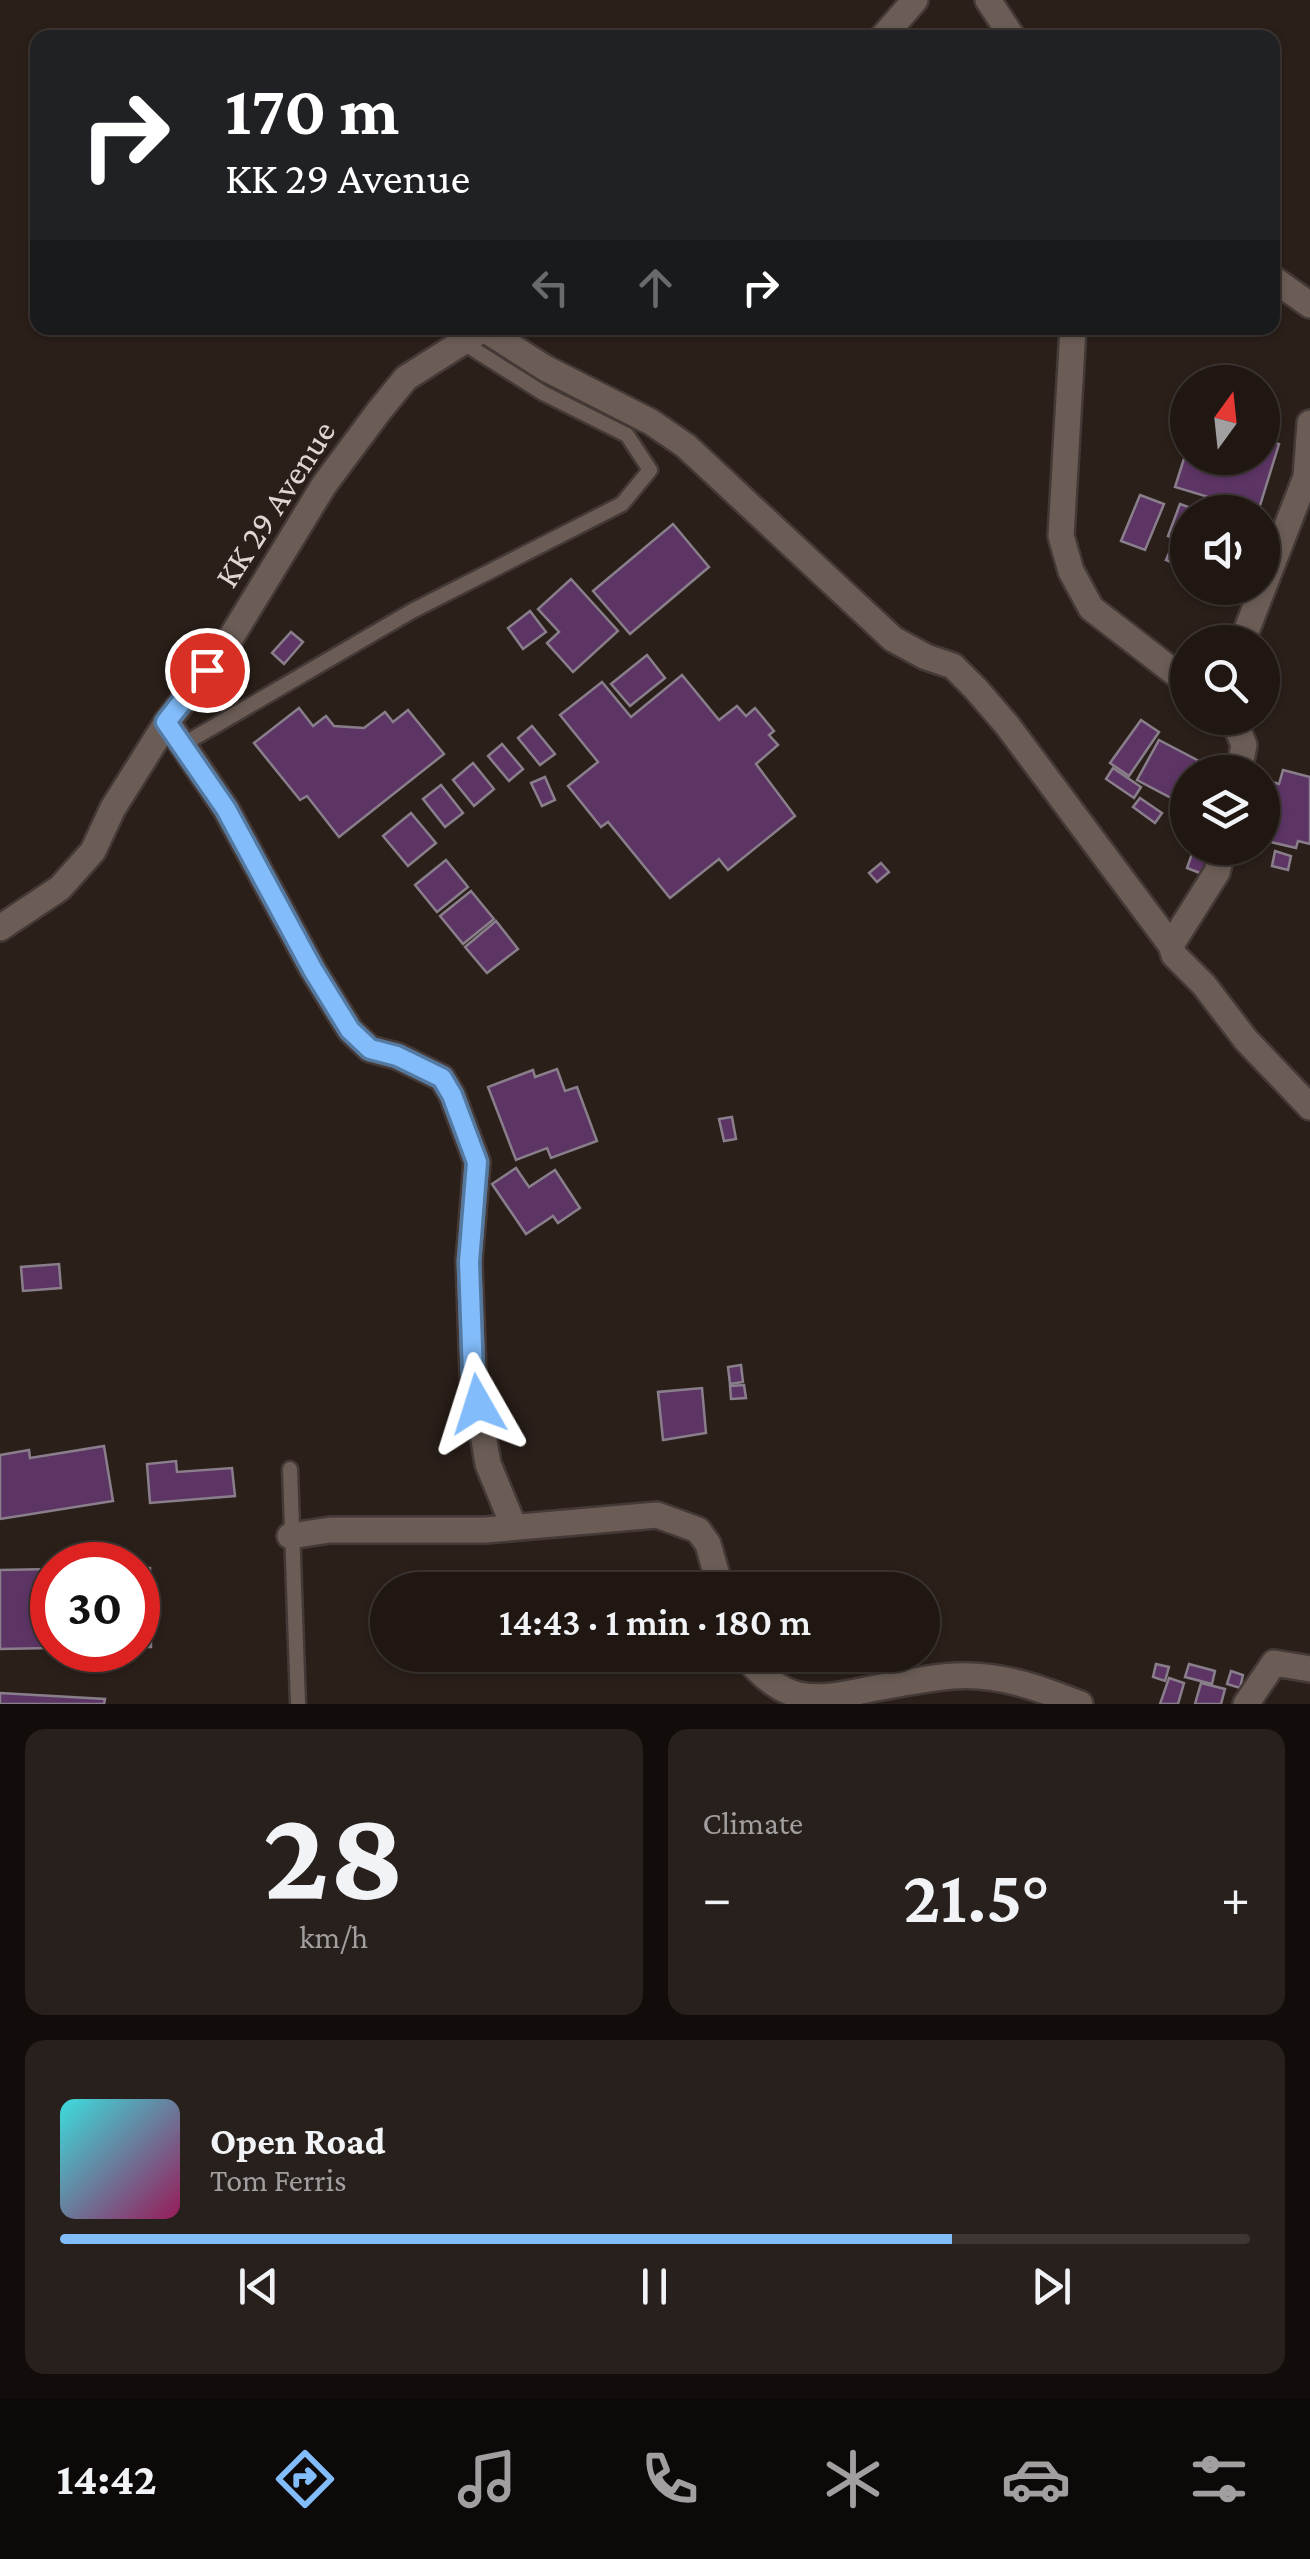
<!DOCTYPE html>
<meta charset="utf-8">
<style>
:root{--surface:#201713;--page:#28201c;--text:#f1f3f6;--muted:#a29fa0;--line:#3d3633;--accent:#82bcfa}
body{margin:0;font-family:"Crimson Pro",serif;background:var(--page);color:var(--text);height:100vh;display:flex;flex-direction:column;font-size:38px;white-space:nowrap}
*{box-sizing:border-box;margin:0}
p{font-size:32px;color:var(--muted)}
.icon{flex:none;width:55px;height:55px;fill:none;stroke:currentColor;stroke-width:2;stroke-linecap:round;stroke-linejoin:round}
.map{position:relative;height:1704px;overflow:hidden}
.sheet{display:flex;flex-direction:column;gap:25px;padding:25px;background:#120d0a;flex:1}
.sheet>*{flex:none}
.hud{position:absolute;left:30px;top:30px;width:1250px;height:305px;border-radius:20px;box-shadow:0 2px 8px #0004,0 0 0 2px var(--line);background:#202124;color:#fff;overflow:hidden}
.needle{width:65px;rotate:15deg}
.tools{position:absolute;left:1170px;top:365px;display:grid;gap:20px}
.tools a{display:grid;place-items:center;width:110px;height:110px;border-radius:50%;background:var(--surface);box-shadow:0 2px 8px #0004,0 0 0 2px var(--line);font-size:50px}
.speed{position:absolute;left:30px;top:1542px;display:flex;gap:20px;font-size:50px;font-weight:700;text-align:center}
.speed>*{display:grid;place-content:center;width:130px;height:130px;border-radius:50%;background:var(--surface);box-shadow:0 2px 8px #0004,0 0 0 2px var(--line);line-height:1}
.speed .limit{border:15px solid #d22;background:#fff;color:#111}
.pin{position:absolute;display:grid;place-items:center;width:85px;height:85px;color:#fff;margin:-42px;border:5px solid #fff;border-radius:50%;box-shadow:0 2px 10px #0007}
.me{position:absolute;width:110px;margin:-55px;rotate:354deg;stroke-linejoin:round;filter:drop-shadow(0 0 8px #0008)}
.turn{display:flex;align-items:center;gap:35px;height:210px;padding:0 30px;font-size:45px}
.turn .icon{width:130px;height:130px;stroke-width:2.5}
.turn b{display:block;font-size:70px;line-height:85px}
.lanes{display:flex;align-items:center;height:95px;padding:0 30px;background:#0003;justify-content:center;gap:50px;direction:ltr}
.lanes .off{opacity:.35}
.big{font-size:75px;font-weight:600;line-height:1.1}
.sheet .card{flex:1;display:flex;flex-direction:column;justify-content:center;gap:15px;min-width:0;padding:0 35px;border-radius:20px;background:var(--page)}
.sheet .dial{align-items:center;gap:0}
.dial b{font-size:130px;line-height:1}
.song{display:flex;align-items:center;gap:30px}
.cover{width:120px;height:120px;border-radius:15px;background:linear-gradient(135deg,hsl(180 70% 55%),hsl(330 70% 35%))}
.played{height:10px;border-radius:5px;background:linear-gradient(90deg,var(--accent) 75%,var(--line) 75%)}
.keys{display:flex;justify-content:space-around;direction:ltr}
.heat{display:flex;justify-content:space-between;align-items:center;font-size:55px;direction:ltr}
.sheet .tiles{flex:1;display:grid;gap:25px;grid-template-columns:1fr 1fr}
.card:last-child{grid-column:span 2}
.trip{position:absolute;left:370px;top:1572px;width:570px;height:100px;border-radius:50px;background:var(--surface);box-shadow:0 2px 8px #0004,0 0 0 2px var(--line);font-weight:600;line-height:100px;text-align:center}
.tab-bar{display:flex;height:160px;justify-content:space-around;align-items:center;background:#0d0908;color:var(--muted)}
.tab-bar .icon{width:70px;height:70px}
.tab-bar .current{color:var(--accent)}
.tab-bar b{font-size:45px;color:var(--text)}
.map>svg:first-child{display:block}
.building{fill:#5d3565;stroke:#897f8b;stroke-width:2.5}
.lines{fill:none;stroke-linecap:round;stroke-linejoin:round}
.lane-casing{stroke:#443936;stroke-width:19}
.street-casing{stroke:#443936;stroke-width:30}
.lane{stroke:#6b5d56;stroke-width:14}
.street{stroke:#6b5d56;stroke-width:25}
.route-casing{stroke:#547aa2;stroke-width:25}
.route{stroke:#82bcfa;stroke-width:18}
.labels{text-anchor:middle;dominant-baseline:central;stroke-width:8;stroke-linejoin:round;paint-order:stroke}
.street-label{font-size:35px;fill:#dfd6d3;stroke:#2a1f19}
</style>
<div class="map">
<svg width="1310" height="1704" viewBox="0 0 1310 1704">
<rect width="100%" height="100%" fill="#2a1f19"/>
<g class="building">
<path d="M 1262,439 L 1279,444 L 1258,512 L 1175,487 L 1188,446 L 1188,458 L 1262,458 Z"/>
<path d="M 1140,495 L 1164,504 L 1145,550 L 1121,541 Z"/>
<path d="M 1180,504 L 1202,512 L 1188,512 L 1188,569 L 1166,560 L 1175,539 L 1168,536 Z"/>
<path d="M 673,524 L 709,567 L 630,634 L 593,591 Z"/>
<path d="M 571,579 L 618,631 L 573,672 L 547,643 L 559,632 L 538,609 Z"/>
<path d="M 530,611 L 546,632 L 523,649 L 508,628 Z"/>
<path d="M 291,632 L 303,642 L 284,664 L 272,653 Z"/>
<path d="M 647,655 L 665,678 L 630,706 L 611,684 Z"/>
<path d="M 682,675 L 719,720 L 737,706 L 746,716 L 755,708 L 774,731 L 769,735 L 778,745 L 756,764 L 795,816 L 728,870 L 719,859 L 670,898 L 608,822 L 601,827 L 568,786 L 598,762 L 560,715 L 602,682 L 631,717 Z"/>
<path d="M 299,708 L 313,726 L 326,716 L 334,726 L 364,728 L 385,712 L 393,722 L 408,710 L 444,754 L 339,837 L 307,796 L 300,800 L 254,743 Z"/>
<path d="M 1141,720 L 1159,732 L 1129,776 L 1110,763 Z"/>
<path d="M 532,726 L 555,754 L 540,765 L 518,738 Z"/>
<path d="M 1159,740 L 1199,761 L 1193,772 L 1188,772 L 1188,783 L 1177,801 L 1137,780 Z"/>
<path d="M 502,744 L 523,769 L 509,781 L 488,756 Z"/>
<path d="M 473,763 L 494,789 L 474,806 L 453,780 Z"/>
<path d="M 1113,768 L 1141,787 L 1134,798 L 1106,779 Z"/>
<path d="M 1283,770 L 1310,777 L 1310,844 L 1298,841 L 1296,848 L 1262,840 L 1262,779 L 1279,784 Z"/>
<path d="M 545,777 L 555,800 L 542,806 L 531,783 Z"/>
<path d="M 441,785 L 463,813 L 445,827 L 423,799 Z"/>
<path d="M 1140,798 L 1162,813 L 1155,823 L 1133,807 Z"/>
<path d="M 411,813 L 436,843 L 408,866 L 383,836 Z"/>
<path d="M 1194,848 L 1215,848 L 1205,875 L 1187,868 Z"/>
<path d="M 1275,851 L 1291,856 L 1288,870 L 1272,866 Z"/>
<path d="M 446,860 L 468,887 L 437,912 L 415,885 Z"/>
<path d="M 881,863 L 889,872 L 877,882 L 869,873 Z"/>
<path d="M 471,891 L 494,919 L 463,944 L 440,916 Z"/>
<path d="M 496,921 L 518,949 L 487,973 L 465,947 Z"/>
<path d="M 557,1069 L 565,1091 L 577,1087 L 597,1141 L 551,1158 L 547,1148 L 516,1160 L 488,1087 L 533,1070 L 535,1077 Z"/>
<path d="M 732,1117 L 736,1139 L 724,1141 L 719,1119 Z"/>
<path d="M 516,1168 L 529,1187 L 555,1170 L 580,1208 L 558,1223 L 553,1216 L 526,1234 L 492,1184 Z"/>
<path d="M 59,1264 L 61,1288 L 23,1291 L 21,1267 Z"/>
<path d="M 741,1365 L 743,1382 L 730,1384 L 728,1367 Z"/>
<path d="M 744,1385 L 746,1398 L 731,1399 L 730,1386 Z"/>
<path d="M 702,1388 L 706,1433 L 663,1440 L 658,1392 Z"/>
<path d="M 104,1446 L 113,1501 L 0,1519 L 0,1455 L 29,1450 L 30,1458 Z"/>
<path d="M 176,1461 L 177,1472 L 232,1468 L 235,1496 L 150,1503 L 147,1464 Z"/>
<path d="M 138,1568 L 150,1568 L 151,1647 L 138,1647 Z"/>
<path d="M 52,1569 L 52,1648 L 0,1649 L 0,1570 Z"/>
<path d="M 1156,1664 L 1169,1667 L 1165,1681 L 1153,1677 Z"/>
<path d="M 1189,1664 L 1215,1671 L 1212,1684 L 1185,1677 Z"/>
<path d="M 1231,1671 L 1243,1675 L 1240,1688 L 1227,1684 Z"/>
<path d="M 1169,1678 L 1184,1683 L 1178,1704 L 1160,1704 Z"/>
<path d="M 1201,1683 L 1225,1689 L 1221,1704 L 1195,1704 Z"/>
<path d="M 0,1693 L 105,1699 L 104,1704 L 0,1704 Z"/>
</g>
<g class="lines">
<g class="lane-casing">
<g id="lane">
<path d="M 182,745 L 412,611 L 622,504 L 650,470 L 627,435 L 543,393 L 462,342"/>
<path d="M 290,1469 L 298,1704"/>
</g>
</g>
<g class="street-casing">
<g id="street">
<path d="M 988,0 L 1013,38"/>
<path d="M 882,38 L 915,0"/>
<path d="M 1272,278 L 1310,305"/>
<path d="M 1073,328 L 1061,536 L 1071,571 L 1091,608 L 1188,683"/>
<path d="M 484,329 L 545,368 L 651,422 L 686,446 L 893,639 L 926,657 L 953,666 L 975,688 L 1007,725 L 1171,945 L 1174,955 L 1204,985 L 1246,1040 L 1310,1107"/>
<path d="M 1242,642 L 1306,477 L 1310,423"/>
<path d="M 1233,718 L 1244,745 L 1239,772"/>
<path d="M 167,722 L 226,809 L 313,970 L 350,1030 L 370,1049 L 397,1056 L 442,1078 L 452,1095 L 477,1162 L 469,1261 L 473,1374 L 488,1464 L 514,1527"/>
<path d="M 0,928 L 60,888 L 93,851 L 113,808 L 167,722 L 227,644 L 324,485 L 379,411 L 406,378 L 485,328"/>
<path d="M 1171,945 L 1217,872 L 1223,848"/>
<path d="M 290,1536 L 330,1530 L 486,1530 L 657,1515 L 698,1530 L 708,1544 L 721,1590"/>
<path d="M 744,1655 C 786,1704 809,1702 871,1689 C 898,1684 927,1678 954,1676 C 999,1673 1039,1688 1080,1704"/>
<path d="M 1246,1704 L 1274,1663 L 1310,1669"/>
</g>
</g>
<use href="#lane" class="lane"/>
<use href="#street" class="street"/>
</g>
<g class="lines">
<g class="route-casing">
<path id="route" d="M 207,670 L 166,722 L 226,809 L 313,970 L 350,1030 L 370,1049 L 397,1056 L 442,1078 L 452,1095 L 477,1162 L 469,1262 L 473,1374 L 478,1404"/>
</g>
<use href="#route" class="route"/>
</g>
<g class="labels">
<g class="street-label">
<text transform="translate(275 504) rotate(-57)">KK 29 Avenue</text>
</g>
</g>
</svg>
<div class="tools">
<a><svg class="needle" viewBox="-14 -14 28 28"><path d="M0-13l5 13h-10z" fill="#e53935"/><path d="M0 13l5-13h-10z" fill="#a29fa0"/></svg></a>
<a><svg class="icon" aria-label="sound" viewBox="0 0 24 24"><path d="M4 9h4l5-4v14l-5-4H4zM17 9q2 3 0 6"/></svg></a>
<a><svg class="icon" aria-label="search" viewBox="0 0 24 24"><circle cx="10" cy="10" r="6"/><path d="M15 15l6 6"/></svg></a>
<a><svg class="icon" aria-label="layers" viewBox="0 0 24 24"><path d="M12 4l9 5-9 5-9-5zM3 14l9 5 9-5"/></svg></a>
</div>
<div class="speed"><div class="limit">30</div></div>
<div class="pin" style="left:207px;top:670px;background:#d93025"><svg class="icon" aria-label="arrive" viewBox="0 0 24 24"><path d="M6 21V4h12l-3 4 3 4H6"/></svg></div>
<svg class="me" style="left:478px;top:1404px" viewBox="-20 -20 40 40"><path d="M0-17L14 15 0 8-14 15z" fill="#82bcfa" stroke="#fff" stroke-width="4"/></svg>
<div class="trip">14:43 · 1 min · 180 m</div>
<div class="hud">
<div class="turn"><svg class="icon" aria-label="right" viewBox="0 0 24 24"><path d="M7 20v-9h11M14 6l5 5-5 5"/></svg><div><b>170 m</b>KK 29 Avenue</div></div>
<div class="lanes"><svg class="icon off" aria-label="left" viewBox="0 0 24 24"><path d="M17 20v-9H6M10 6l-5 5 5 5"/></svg><svg class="icon off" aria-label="ahead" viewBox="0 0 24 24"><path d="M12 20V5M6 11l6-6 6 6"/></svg><svg class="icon" aria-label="right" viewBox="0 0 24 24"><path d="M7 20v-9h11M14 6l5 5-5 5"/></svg></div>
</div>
</div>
<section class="sheet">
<div class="tiles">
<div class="card dial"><b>28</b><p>km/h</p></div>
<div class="card"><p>Climate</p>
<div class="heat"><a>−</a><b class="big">21.5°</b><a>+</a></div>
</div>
<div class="card">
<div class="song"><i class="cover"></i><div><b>Open Road</b><p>Tom Ferris</p></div></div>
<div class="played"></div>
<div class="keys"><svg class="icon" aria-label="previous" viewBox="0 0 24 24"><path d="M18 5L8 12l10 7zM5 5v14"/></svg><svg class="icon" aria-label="pause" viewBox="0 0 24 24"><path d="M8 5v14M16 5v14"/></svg><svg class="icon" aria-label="next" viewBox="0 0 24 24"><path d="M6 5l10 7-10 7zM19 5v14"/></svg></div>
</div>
</div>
</section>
<nav class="tab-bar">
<b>14:42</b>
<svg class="icon current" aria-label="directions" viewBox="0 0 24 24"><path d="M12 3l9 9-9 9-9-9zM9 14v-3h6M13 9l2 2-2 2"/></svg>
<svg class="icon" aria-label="music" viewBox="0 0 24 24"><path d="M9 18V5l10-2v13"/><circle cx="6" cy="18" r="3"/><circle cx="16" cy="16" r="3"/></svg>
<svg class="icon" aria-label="phone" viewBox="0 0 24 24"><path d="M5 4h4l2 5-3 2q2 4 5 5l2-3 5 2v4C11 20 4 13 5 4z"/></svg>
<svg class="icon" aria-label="climate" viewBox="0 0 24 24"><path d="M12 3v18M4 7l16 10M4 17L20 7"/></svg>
<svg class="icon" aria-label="car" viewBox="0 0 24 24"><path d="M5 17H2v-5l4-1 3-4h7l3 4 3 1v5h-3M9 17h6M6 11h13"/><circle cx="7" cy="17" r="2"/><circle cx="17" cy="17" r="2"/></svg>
<svg class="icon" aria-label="filters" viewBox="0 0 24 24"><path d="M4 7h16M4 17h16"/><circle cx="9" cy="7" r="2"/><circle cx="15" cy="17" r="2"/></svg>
</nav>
